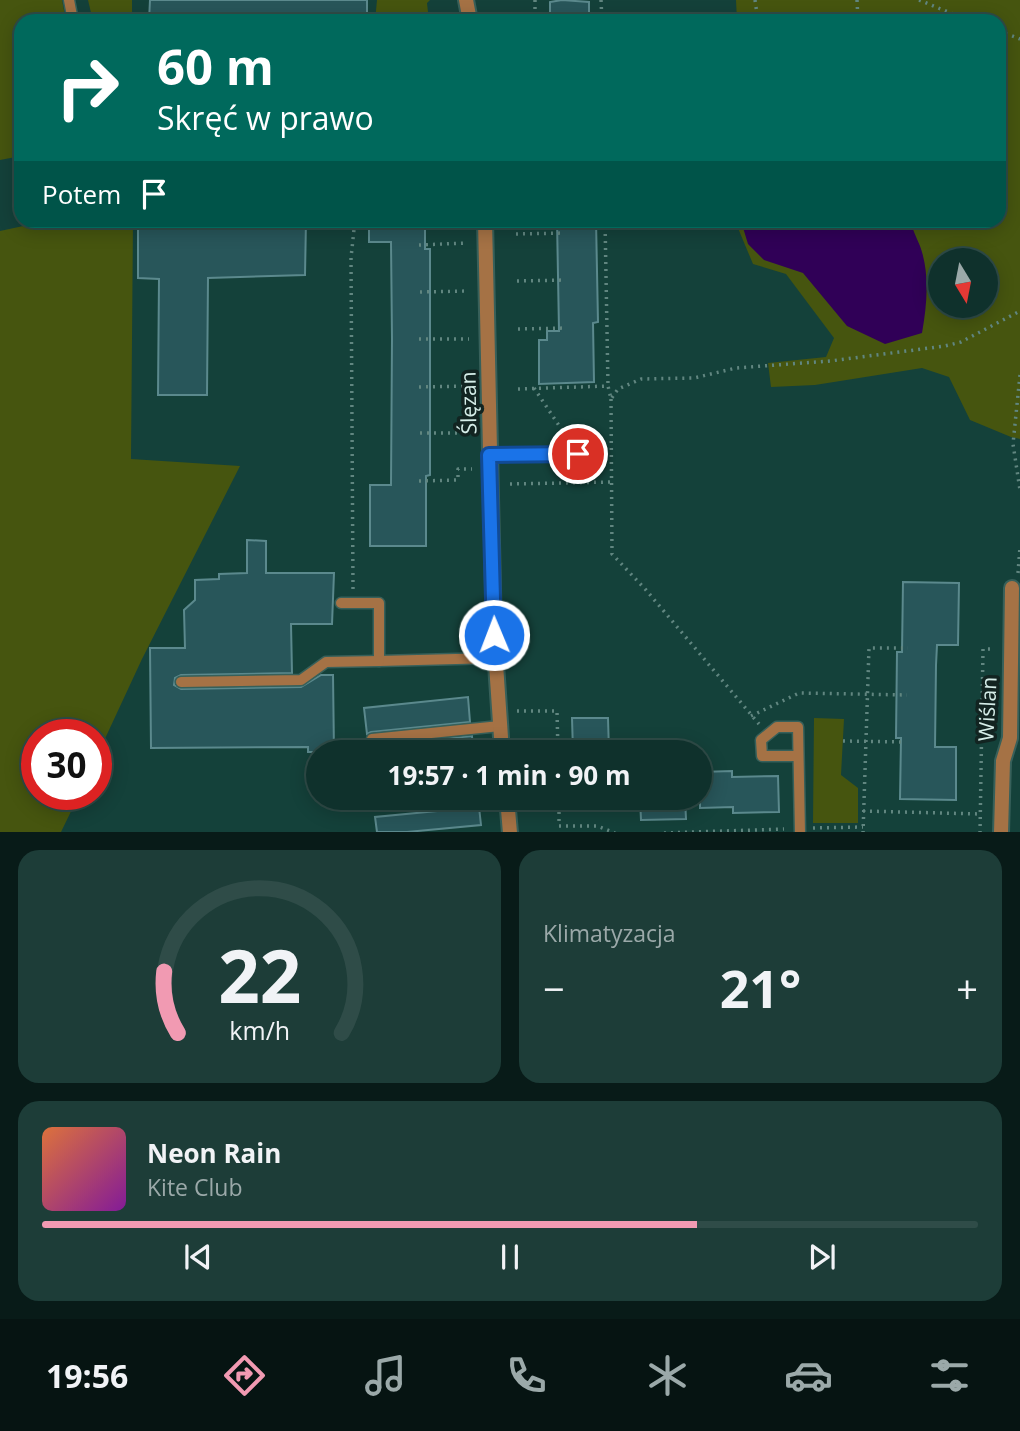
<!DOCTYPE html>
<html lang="pl">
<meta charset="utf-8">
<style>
:root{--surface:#0f312c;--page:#1d3d38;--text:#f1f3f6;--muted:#9ba9a9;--line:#2f4c48;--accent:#f19ab2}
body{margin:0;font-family:"Open Sans",sans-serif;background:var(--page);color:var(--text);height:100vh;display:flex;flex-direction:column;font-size:26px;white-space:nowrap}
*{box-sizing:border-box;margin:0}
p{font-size:23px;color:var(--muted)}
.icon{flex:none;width:38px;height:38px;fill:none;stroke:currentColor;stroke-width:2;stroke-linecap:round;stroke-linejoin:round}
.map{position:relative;height:832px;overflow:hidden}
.side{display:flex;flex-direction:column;gap:18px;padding:18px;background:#081b18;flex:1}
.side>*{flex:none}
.top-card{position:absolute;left:14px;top:14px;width:992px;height:214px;border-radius:21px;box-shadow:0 4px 18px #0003,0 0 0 2px var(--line);background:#00695c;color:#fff;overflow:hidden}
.needle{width:46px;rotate:170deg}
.buttons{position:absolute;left:928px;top:248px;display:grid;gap:14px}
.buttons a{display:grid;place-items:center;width:70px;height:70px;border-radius:50%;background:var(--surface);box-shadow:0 4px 18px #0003,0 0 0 2px var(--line);font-size:35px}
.speed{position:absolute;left:21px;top:719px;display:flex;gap:14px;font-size:35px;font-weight:700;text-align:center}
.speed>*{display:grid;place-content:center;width:91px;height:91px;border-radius:50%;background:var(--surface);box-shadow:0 4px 18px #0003,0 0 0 2px var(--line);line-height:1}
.speed .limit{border:10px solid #d22;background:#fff;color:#111}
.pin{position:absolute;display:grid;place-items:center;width:60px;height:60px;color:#fff;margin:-30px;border:4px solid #fff;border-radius:50%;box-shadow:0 2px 7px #0007}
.me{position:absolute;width:77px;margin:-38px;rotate:359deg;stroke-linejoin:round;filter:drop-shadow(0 0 5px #0008)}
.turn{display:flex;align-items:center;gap:24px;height:147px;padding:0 28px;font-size:32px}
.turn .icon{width:91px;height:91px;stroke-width:2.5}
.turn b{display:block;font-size:49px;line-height:60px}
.then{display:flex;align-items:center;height:66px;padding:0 28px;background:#0003;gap:14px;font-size:26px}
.big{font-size:52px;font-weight:700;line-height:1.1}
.side .widget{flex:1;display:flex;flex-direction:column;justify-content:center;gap:10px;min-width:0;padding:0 24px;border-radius:21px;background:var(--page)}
.side .dial{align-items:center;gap:0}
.dial svg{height:182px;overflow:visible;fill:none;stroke:var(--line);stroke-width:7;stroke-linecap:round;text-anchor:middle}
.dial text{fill:var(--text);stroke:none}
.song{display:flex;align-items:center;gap:21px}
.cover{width:84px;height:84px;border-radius:10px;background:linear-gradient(135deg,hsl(20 70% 55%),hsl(290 70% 35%))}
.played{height:7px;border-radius:4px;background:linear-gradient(90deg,var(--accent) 70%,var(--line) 70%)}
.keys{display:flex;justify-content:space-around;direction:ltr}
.heat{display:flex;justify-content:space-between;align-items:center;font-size:38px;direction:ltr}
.side .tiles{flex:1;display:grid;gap:18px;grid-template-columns:1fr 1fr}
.widget:last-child{grid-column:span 2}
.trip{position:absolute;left:306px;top:740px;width:406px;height:70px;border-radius:35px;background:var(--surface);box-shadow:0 4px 18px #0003,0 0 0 2px var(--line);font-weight:700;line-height:70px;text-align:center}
.dock{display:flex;height:112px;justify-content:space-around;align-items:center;background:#061412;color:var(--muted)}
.dock .icon{width:49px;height:49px}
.dock .active{color:var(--accent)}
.dock b{font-size:32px;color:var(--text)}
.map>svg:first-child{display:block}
.green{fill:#46550f;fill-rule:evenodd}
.water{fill:#300057}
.building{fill:#28565a;stroke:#5b898d;stroke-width:2}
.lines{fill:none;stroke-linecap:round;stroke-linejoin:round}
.service-casing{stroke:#37605a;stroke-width:13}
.minor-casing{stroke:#37605a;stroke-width:18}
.path{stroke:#618680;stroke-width:3.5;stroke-dasharray:2 5;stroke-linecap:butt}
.service{stroke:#a57245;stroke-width:10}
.minor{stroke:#a57245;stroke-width:14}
.route-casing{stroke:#114b97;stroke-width:18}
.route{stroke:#1a73e8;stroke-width:12}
.labels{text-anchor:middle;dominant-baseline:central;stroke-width:7;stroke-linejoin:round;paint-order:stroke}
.street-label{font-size:21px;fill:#d6eee9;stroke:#122421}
</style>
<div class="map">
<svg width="1020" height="833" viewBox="0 0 1020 833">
<rect width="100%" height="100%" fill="#14413a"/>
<g class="green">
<path d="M 0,0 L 62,0 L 66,21 L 21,21 L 21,156 L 0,160 Z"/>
<path d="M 88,0 L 132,0 L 132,21 L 93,21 Z"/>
<path d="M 377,0 L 430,0 L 427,3 L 429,21 L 375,21 Z"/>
<path d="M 736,0 L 1020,0 L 1020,439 L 1011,437 L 970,420 L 949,377 L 922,368 L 815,385 L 771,387 L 768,363 L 826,357 L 834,338 L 786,274 L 753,264 L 735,221 L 999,220 L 999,21 L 737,21 ZM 940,261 L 985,261 L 985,306 L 940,306 Z"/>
<path d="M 51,220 L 133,221 L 131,459 L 240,466 L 142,659 L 96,758 L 96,735 L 37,735 L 37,794 L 79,795 L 61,832 L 0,832 L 0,231 Z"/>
<path d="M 814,718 L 844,719 L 841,775 L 858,788 L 858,823 L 813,823 Z"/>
</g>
<path class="water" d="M 741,221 L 910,221 C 913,230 916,237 920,246 C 930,273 927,305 922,333 L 885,344 L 847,326 L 803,273 L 764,260 L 748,244 Z"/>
<g class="building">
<path d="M 150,0 L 367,0 L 367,21 L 149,21 Z"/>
<path d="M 562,0 L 589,2 L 589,21 L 550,21 L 550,2 Z"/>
<path d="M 138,220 L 306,220 L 305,275 L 208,278 L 207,395 L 158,395 L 159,279 L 138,278 Z"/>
<path d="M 369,220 L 425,220 L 425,249 L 430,249 L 430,475 L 426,476 L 426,546 L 370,546 L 370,485 L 391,485 L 392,339 L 391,242 L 369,242 Z"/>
<path d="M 557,220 L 596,220 L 598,322 L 593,323 L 594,382 L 539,384 L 539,340 L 547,340 L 547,331 L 559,331 Z"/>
<path d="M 247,540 L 266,541 L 266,573 L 334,573 L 332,624 L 291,624 L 292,673 L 181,675 L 175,678 L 174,685 L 181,689 L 301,687 L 321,675 L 333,675 L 334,752 L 308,752 L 308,747 L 151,748 L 150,648 L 185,648 L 184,610 L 195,600 L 195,580 L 219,579 L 219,574 L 247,573 Z"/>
<path d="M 903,582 L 959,583 L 958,645 L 937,645 L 936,665 L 935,747 L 956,747 L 956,800 L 900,799 L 901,738 L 896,738 L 897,652 L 902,652 Z"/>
<path d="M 468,697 L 470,722 L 371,732 L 367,734 L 364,708 Z"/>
<path d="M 572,718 L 608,718 L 609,752 L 573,752 Z"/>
<path d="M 472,736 L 473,752 L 369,752 L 368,745 L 373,746 Z"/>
<path d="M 732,771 L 732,777 L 778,776 L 779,812 L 733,813 L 733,807 L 700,808 L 700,772 Z"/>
<path d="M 640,798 L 685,798 L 686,819 L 641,820 Z"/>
<path d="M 479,807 L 481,825 L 407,832 L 377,832 L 375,817 Z"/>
</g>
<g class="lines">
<g class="service-casing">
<g id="service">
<path d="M 69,0 L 73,21"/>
<path d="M 489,455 L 578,454"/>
<path d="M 341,603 L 379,603 L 379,661 L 495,658"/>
<path d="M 181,682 L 301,680 L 326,662 L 379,661"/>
<path d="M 372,739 L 500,726"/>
<path d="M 798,756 L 762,756 L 761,740 L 777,727 L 798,727 L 800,833"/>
<path d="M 374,803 L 432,798"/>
</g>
</g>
<g class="minor-casing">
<g id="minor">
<path d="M 466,0 L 470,21"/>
<path d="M 485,220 L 494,635 L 502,752"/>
<path d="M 507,798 L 510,833"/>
<path d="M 1001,833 L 1003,761 L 1010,738 L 1012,588"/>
</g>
</g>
<g class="path">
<path d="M 535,0 L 535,21"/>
<path d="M 601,0 L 602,21"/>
<path d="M 755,0 L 758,21"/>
<path d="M 857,0 L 858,21"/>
<path d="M 919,0 L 970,21"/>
<path d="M 999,31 L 1020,39"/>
<path d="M 605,220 L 608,386"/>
<path d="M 961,220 L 965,229"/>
<path d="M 516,234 L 565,233"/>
<path d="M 419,245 L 467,243"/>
<path d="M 517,281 L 566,280"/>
<path d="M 420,292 L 468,291"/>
<path d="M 518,329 L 567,328"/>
<path d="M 419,339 L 469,339"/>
<path d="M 1020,375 L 1013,444 L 1020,490"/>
<path d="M 419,387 L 470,386"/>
<path d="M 534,388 L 568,439"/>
<path d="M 518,389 L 608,386 L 611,399 L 618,389 L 641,379 L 694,378 L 736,368 L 830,361 L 945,346 L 961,342 L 1020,311"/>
<path d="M 611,399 L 612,554 L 646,590 L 759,724"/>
<path d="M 420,433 L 460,433 L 460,428 L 471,428"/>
<path d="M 419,481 L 458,480 L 458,469 L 472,469"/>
<path d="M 510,484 L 612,482"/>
<path d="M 1018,573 L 1020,547"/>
<path d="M 353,589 L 351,258 L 355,220"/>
<path d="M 517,711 L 557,711 L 558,752"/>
<path d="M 751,716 L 799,693 L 907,695"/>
<path d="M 843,741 L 905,742"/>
<path d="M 559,798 L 559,826 L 597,826 L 615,833"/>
<path d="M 863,811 L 980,814"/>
<path d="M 813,828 L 863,827"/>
<path d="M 664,833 L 784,829"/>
<path d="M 863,833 L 869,648 L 908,648"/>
<path d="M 980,833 L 983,649 L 993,649"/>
</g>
<use href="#service" class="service"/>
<use href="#minor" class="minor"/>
</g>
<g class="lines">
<g class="route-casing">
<path id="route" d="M 494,635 L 489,455 L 578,454"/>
</g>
<use href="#route" class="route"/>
</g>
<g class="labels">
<g class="street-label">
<text transform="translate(468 403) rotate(-91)">Ślęzan</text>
<text transform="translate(987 709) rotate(-87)">Wiślan</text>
</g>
</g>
</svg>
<div class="buttons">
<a><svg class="needle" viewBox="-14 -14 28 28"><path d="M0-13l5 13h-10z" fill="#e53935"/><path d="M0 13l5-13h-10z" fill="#9ba9a9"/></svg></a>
</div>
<div class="speed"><div class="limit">30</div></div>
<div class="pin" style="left:578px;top:454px;background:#d93025"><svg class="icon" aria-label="arrive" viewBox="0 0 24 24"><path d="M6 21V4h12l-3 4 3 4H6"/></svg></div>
<svg class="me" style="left:494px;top:635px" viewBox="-20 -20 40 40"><circle r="17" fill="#1a73e8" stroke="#fff" stroke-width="3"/><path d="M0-11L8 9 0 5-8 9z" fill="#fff"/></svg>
<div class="trip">19:57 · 1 min · 90 m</div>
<div class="top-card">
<div class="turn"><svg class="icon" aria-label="right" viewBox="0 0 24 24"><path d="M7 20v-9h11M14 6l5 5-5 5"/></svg><div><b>60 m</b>Skręć w prawo</div></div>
<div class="then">Potem<svg class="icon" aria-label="arrive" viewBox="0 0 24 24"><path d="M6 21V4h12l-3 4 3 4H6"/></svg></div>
</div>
</div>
<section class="side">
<div class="tiles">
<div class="widget dial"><svg viewBox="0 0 100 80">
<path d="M14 69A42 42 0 1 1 86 69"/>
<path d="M14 69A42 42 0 0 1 8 42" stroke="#f19ab2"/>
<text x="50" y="56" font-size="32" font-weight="700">22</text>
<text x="50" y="72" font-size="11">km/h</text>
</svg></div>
<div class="widget"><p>Klimatyzacja</p>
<div class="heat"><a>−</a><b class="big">21°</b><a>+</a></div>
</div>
<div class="widget">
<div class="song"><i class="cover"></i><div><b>Neon Rain</b><p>Kite Club</p></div></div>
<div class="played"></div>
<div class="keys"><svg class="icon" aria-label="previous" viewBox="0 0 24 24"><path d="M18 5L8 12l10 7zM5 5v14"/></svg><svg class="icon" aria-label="pause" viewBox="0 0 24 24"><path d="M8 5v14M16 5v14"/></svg><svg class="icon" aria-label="next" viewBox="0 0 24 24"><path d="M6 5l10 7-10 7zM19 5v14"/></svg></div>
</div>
</div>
</section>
<nav class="dock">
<b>19:56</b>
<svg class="icon active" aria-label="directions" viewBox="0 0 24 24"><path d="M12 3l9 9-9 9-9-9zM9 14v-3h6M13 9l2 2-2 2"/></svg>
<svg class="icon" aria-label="music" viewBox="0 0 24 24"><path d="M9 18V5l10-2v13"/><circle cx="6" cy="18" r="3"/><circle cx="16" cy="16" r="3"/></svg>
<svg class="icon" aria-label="phone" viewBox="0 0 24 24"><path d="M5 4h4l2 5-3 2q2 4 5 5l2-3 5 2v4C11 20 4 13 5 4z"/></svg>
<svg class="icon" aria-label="climate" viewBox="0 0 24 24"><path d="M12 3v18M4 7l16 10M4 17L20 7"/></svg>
<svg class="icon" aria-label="car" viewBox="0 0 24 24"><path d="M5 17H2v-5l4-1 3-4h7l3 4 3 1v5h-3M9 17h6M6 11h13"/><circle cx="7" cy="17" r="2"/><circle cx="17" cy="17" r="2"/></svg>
<svg class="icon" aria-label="filters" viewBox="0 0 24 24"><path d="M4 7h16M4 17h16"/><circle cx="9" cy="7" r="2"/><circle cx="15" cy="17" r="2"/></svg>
</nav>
